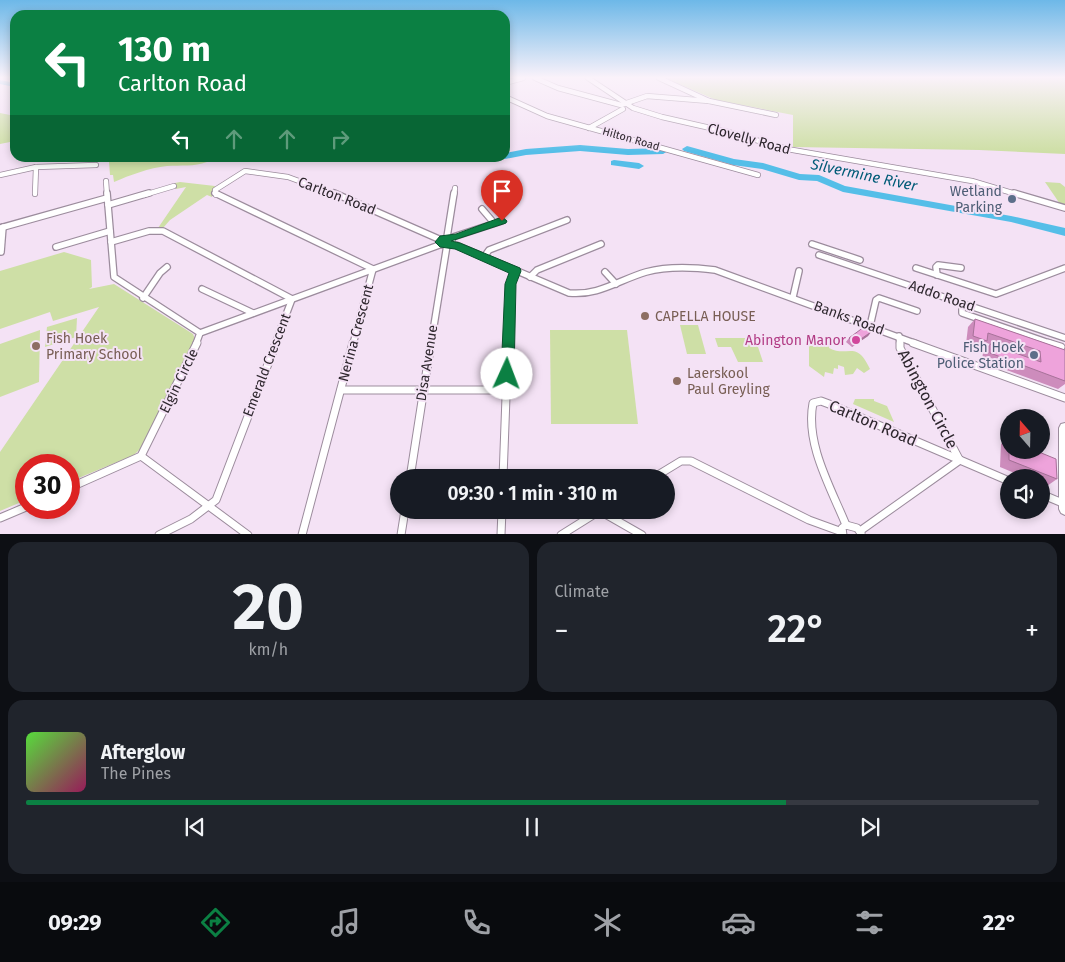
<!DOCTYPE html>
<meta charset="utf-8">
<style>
:root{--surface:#171b24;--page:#20242c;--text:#f1f3f6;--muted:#9ea1a6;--line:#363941;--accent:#0b8043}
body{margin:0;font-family:"Fira Sans",sans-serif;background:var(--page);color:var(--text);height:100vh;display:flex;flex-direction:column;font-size:19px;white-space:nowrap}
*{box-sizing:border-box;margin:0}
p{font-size:16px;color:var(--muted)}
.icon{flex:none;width:28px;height:28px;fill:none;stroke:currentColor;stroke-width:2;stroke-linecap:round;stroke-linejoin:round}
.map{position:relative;height:534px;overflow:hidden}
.details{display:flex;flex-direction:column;gap:8px;padding:8px;background:#0d0f14;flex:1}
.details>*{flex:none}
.banner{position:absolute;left:10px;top:10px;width:500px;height:152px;border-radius:15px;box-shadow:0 2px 8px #0003;background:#0b8043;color:#fff;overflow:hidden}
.needle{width:32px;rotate:340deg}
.buttons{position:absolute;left:1000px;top:409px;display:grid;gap:10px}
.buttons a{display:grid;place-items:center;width:50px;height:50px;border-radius:50%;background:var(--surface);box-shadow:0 2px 8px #0003;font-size:25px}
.speed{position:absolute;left:15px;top:454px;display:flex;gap:10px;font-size:25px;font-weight:700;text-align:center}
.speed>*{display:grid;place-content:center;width:65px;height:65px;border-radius:50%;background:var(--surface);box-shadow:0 2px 8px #0003;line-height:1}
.speed .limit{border:8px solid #d22;background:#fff;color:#111}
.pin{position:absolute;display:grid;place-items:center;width:42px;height:42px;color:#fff;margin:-51px -21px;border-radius:50% 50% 50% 0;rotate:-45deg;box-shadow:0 0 5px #0007}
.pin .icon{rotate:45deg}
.me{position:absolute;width:55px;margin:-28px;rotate:2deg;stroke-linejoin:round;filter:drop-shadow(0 0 4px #0008)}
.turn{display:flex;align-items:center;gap:18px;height:105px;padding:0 25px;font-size:22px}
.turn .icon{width:65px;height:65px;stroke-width:2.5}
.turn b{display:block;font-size:35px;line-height:42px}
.lanes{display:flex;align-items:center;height:48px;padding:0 25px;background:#0003;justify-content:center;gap:25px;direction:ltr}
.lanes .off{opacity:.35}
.big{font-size:38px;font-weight:600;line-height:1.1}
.details .widget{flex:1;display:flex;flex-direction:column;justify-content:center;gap:8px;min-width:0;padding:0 18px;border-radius:15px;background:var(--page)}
.details .dial{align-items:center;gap:0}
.dial b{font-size:65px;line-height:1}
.song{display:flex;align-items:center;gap:15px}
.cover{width:60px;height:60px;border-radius:8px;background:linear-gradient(135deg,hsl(110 70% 55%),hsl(330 70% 35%))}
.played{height:5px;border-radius:2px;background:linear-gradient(90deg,var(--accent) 75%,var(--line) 75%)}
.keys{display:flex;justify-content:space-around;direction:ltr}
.heat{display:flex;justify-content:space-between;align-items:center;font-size:28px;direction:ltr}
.details .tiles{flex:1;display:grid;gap:8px;grid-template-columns:1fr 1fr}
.widget:last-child{grid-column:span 2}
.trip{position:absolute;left:390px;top:469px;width:285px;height:50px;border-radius:25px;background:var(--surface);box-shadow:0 2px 8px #0003;font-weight:600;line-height:50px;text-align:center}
.tabs{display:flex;height:80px;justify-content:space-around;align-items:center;background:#090b0e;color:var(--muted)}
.tabs .icon{width:35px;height:35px}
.tabs .current{color:var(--accent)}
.tabs b{font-size:22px;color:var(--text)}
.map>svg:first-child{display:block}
.green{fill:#cedfa6}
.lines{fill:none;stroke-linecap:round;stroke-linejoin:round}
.river{fill:#55bee8;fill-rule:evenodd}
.street-far2-casing{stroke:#9c8c9d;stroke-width:6}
.street-far1-casing{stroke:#9c8c9d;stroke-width:8}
.street-casing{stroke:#9c8c9d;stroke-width:9}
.primary-casing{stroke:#9c8c9d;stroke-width:2}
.street-far2{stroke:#fff;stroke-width:4.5}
.street-far1{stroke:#fff;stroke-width:5.5}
.street{stroke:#fff;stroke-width:7}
.primary{fill:#fff;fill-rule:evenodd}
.wall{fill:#cd8cbc}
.shaded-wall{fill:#a77299}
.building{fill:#eea3db;stroke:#a77299}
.route{fill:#0b8043;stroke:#07532c}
.service-dot{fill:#5c6f8a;stroke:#f4e2f5;stroke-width:2}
.education-dot{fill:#8d6e63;stroke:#f4e2f5;stroke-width:2}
.hotel-dot{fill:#d1479c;stroke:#f4e2f5;stroke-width:2}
.labels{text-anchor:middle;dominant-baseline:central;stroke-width:4;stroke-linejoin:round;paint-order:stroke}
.far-street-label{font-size:11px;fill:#2e272e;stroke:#f4e2f5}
.street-label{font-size:14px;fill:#2e272e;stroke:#f4e2f5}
.service-label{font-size:14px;fill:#4e5e75;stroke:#f4e2f5;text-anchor:end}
.education-label{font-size:14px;fill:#785e54;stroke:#f4e2f5;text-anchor:start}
.hotel-label{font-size:14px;fill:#b23c85;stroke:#f4e2f5;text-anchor:end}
.water-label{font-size:15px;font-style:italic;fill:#005b77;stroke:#f4e2f5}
.near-street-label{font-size:16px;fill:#2e272e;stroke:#f4e2f5}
</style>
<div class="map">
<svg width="1065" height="535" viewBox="0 0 1065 535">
<rect width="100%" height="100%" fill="#f4e2f5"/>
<g class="green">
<path d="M 665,78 L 1065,78 L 1065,154 L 979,150 L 793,147 L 793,115 L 716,100 Z"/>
<path d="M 0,113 L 15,116 L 15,141 L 0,144 Z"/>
<path d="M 121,158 L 167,158 L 207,162 C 194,167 181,165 167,166 C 149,168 130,175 114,182 L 113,175 L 110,175 L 109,162 Z"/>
<path d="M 180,182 L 215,186 L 212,197 L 207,195 L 170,220 L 163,228 L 158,228 L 186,187 L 176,189 L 175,183 Z"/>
<path d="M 1045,182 L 1060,183 L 1065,187 L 1065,205 L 1060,204 Z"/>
<path d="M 64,252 L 91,260 L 92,287 L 89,289 L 114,284 L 193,334 L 195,339 L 143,446 L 134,455 L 69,482 L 69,465 L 26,465 L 26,500 L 0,511 L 0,452 L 99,307 L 53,321 L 50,312 L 0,329 L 0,271 Z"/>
<path d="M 77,318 L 76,337 L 45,347 L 47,327 Z"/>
<path d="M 680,325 L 698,325 L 706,354 L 687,354 Z"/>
<path d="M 40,330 L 39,382 L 0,397 L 0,344 Z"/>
<path d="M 550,330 L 627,330 L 638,424 L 551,424 Z"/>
<path d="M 809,334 L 830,341 L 829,348 C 848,358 856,339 870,369 L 864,373 L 857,368 L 853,374 L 845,375 L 844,367 L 838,365 L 838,369 L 834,368 L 833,374 L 825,372 L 824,377 L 809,366 Z"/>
<path d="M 715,338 L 755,338 L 763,362 L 738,362 L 731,347 L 718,347 Z"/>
<path d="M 855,399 L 874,399 L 874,401 L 887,406 L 894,422 L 853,404 Z"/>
</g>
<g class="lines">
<g class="river">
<path d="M 0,80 L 15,83 L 15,87 L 0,84 Z"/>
<path d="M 580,145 L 628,149 L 663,148 L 668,151 L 663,154 L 628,155 L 580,151 L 526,155 L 505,159 L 501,158 L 505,158 L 505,153 L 526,149 Z"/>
<path d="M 687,146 L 734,159 L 763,163 L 800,174 L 819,175 L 845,186 L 1011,216 L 1065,228 L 1065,236 L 1011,222 L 843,192 L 817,181 L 799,180 L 762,169 L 733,165 L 684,151 L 682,149 Z"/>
<path d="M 614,160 L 639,163 L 644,166 L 639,169 L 611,165 L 611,161 Z"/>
</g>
<g class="street-far2-casing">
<g id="street-far2">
<path d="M 535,78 L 558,88 L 621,105 L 647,96 L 709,101"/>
<path d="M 588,78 L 633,108 L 662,117 L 728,132 L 787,149 L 972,181 L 1019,195"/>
<path d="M 659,78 L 709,101 L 776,115"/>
<path d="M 505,83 L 523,78"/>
<path d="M 505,97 L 547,116 L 758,175"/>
<path d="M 589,128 L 623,109"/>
<path d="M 0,175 L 36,167 L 96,165"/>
<path d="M 106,181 L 107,195"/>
<path d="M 35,194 L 36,167"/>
<path d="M 144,195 L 174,186"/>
<path d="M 216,195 L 215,190 L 245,171 L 288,177 L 337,195"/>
<path d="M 454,195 L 455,188"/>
</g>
</g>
<g class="street-far1-casing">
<g id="street-far1">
<path d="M 107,193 L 114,277 L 200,333 L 196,344"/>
<path d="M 215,193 L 373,269 L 353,344"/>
<path d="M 334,193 L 441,240"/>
<path d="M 1014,193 L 1065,208"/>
<path d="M 108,205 L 149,193"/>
<path d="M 482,209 L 494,223"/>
<path d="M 0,228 L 107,198"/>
<path d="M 447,237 L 454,193"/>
<path d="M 450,238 L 502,221"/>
<path d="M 111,242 L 149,231 L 163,231 L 292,299 L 275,344"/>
<path d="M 449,244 L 452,241 L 450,238 L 441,240 L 443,245 L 456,245 L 569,293 C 598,296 619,280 646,272 C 668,266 692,267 715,270 L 917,344"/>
<path d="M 812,244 L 860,260"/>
<path d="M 56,247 L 110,231"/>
<path d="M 1,252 L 3,227"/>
<path d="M 819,255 L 1065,338"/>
<path d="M 484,257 L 489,250 L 567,220"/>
<path d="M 916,268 L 996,294 L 1065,268"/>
<path d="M 605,272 L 616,284"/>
<path d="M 937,275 L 936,267 L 938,265 L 961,268"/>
<path d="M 530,277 L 537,270 L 601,244"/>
<path d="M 202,289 L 253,313"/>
<path d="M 793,297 L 799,271"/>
<path d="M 143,298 L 160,273 L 167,267"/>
<path d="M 962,303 L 962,313 L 1052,344"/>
<path d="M 870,326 L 876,300 L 879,298 L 917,311"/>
<path d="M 200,333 L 442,244"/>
<path d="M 899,336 L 900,344"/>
<path d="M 431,344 L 447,245"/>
<path d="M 508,344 L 510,284 L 516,271"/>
</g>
</g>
<g class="street-casing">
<g id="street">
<path d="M 900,343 L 900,348 L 959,459"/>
<path d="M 913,343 L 1065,398"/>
<path d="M 1048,343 L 1061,347"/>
<path d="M 341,390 L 507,390"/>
<path d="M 141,456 L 248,535"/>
<path d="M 410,478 L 431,343"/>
<path d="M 503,478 L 508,343"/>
<path d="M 653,478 L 681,461 L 691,461 L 809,520 L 842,532"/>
<path d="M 69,488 L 141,456 L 197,343"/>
<path d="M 1041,494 L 1065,504"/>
<path d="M 600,511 L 642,535"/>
<path d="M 0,518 L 26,507"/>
<path d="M 846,525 C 831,488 805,444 813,403 L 821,401 L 829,404 L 1009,481"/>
<path d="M 860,531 L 960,460"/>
<path d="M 159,535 L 191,519 L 216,500 L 276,343"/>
<path d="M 302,535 L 353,343"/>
<path d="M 401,535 L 405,510"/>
<path d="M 501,535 L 502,510"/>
<path d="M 561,535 L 601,510"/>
<path d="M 843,535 L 842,528 L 846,525 L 857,528 L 861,533"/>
</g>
</g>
<g class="primary-casing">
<path id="primary" d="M 1065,423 L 1065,515 L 1061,513 L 1059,509 L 1059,428 L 1061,424 Z"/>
</g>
<use href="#street-far2" class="street-far2"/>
<use href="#street-far1" class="street-far1"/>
<use href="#street" class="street"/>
<use href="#primary" class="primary"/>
</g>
<g class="wall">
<path d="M 975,319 L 1065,350 L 1065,384 L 1058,389 L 982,361 L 983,352 L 990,344 L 986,343 L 980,349 L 966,344 L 968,327 Z"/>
<path d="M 871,332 L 868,336 L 852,347 L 846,342 L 849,338 Z"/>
<path d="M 1009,438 L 1009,450 L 1034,450 L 1057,479 L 1047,486 L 1041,484 L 1041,478 L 1026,478 L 1000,467 L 1001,444 Z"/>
</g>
<path class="shaded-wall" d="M 871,332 L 868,336 L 852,347 L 855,343 Z"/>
<g class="building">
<path d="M 975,319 L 1065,350 L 1065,381 L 990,353 L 990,344 L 1041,362 L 1040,351 L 988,333 L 987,341 L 973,336 Z"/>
<path d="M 864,327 L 871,332 L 855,343 L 849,338 Z"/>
<path d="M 1009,450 L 1034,450 L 1056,459 L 1057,479 L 1009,460 Z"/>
</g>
<linearGradient id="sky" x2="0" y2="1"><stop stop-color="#6db8e8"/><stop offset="0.51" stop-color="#faf2fa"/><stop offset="1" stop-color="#faf2fa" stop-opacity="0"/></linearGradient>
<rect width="1065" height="152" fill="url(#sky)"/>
<path class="route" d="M 502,217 L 507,221 L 506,223 L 451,241 L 460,243 L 520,268 L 521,271 L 516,284 L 514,374 L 512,378 L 503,378 L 501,374 L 505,284 L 509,273 L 455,249 L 440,247 L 435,242 L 440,236 L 456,234 Z"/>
<g class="service-dot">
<circle cx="1012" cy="199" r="5"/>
<circle cx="1034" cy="355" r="5"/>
</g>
<g class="education-dot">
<circle cx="645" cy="316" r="5"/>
<circle cx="36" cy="346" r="5"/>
<circle cx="677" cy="381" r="5"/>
</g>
<circle class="hotel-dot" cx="856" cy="340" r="5"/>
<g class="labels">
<g class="far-street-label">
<text transform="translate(631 139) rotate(16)">Hilton Road</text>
</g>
<g class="street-label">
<text transform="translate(749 139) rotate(15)">Clovelly Road</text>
<text transform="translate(337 196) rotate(21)">Carlton Road</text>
<text transform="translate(942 296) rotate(19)">Addo Road</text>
<text transform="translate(849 318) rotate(20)">Banks Road</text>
<text transform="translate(356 333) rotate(-75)">Nerina Crescent</text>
<text transform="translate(427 363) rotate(-81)">Disa Avenue</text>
<text transform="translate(267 365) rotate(-69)">Emerald Crescent</text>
<text transform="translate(179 381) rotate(-64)">Elgin Circle</text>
</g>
<g class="service-label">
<text x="1002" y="191">Wetland<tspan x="1002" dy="16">Parking</tspan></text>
<text x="1024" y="347">Fish Hoek<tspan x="1024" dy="16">Police Station</tspan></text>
</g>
<g class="education-label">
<text x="655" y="316">CAPELLA HOUSE</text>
<text x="46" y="338">Fish Hoek<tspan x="46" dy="16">Primary School</tspan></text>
<text x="687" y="373">Laerskool<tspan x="687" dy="16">Paul Greyling</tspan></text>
</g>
<g class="hotel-label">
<text x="846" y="340">Abington Manor</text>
</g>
<g class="water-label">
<text transform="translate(864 175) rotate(12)">Silvermine River</text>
</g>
<g class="near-street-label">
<text transform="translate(928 399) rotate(62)">Abington Circle</text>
<text transform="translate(873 423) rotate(23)">Carlton Road</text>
</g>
</g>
</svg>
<div class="buttons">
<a><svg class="needle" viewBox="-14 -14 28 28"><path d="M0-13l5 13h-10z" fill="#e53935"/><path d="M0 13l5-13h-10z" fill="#9ea1a6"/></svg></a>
<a><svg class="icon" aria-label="sound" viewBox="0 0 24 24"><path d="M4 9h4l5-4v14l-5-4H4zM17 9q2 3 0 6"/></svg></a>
</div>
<div class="speed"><div class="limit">30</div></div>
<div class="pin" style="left:502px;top:221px;background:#d93025"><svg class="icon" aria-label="arrive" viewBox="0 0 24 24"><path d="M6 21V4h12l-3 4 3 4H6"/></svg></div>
<svg class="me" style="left:507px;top:374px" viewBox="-20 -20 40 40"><circle r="19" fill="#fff"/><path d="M0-13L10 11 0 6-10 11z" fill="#0b8043"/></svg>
<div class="trip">09:30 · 1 min · 310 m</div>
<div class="banner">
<div class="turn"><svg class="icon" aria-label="left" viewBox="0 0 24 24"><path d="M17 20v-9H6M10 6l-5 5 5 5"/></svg><div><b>130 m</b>Carlton Road</div></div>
<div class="lanes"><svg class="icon" aria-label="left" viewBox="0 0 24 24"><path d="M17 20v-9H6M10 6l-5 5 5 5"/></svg><svg class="icon off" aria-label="ahead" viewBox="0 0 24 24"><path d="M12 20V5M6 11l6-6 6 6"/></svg><svg class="icon off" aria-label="ahead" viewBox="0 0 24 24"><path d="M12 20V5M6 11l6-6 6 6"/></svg><svg class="icon off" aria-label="right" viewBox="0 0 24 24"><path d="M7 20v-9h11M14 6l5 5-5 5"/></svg></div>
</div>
</div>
<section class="details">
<div class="tiles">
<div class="widget dial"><b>20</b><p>km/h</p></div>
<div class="widget"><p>Climate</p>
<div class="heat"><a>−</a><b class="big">22°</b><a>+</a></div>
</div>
<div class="widget">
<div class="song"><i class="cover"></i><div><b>Afterglow</b><p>The Pines</p></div></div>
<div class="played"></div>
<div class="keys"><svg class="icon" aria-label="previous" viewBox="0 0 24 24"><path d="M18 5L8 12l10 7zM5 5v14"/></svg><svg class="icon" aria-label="pause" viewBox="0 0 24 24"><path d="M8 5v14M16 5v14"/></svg><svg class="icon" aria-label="next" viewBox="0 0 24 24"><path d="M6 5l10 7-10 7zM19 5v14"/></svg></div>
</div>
</div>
</section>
<nav class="tabs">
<b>09:29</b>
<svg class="icon current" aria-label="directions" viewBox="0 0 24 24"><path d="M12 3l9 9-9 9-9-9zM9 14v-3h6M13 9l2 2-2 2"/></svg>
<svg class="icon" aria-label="music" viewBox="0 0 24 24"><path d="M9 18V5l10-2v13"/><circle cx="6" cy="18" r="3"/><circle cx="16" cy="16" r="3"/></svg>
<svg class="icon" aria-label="phone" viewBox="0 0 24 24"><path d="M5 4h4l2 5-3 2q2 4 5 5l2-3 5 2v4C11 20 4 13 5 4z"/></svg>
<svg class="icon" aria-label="climate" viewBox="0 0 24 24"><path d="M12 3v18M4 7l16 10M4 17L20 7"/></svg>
<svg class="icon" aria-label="car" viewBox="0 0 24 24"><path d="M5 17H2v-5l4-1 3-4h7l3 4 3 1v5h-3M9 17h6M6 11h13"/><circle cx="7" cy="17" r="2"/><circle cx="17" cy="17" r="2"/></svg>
<svg class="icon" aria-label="filters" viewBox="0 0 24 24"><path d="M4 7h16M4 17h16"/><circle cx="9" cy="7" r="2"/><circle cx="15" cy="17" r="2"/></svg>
<b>22°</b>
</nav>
